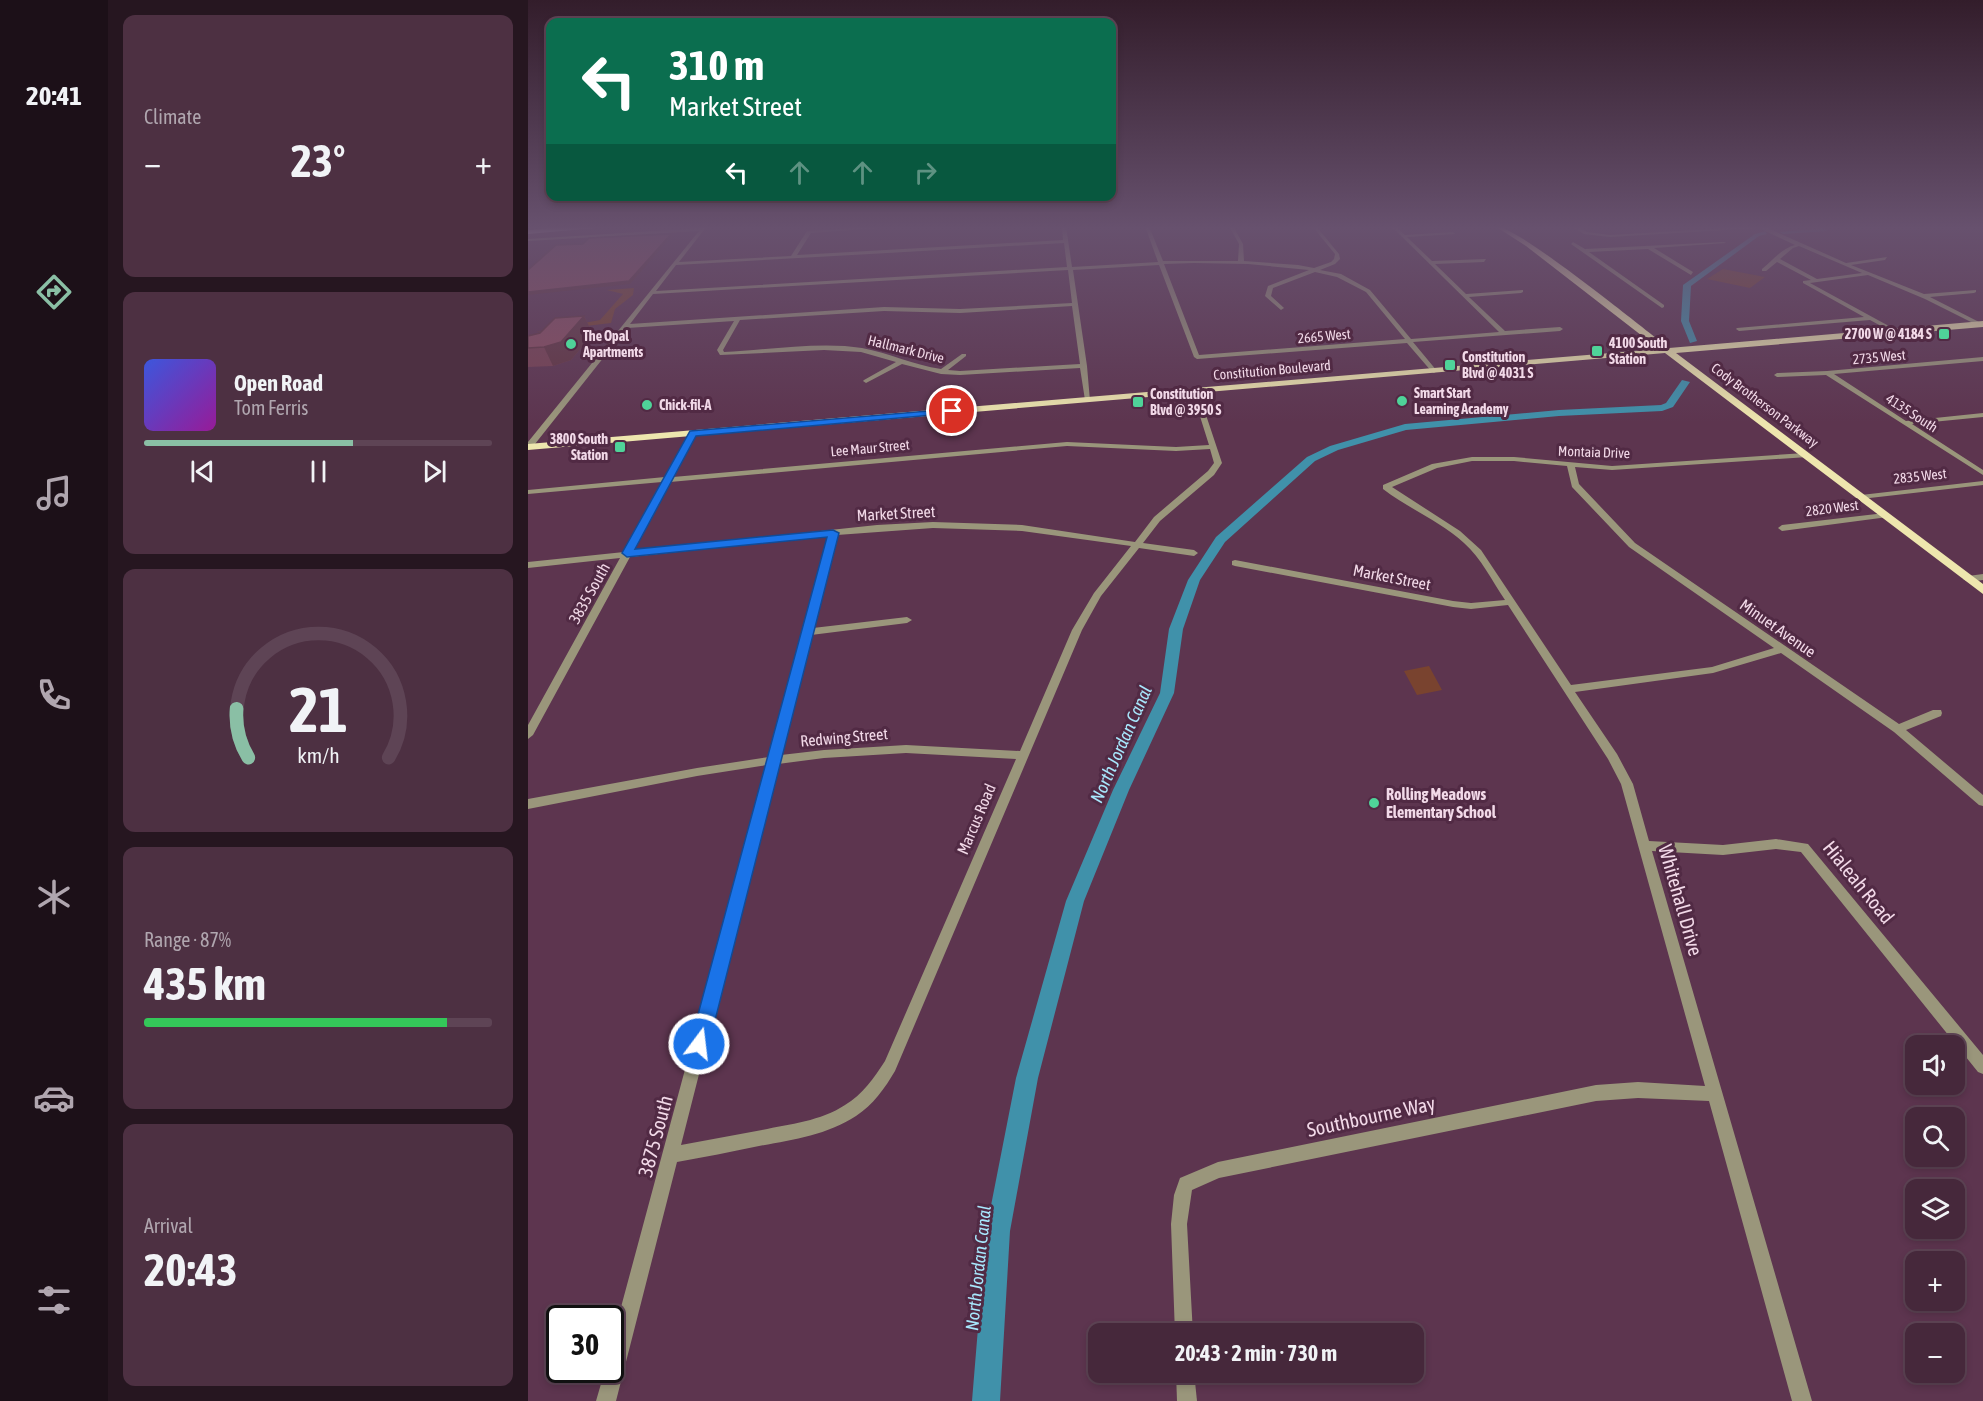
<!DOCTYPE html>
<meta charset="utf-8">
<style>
:root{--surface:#46283b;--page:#4d3042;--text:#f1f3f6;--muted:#b0a6af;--line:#5e4455;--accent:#8abfa5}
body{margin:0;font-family:"Asap Condensed",sans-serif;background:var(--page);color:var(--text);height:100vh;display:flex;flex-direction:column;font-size:22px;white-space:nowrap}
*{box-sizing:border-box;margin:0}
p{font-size:20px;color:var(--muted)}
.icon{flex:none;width:33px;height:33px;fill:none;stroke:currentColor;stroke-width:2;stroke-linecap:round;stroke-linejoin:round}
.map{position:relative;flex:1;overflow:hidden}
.sheet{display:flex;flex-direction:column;gap:15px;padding:15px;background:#261620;width:420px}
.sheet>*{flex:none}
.guide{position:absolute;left:18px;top:18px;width:570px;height:183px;border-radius:12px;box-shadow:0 3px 9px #0003,0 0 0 2px var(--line);background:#0b6e4f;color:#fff;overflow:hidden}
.buttons{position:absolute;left:1377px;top:1035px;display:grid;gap:12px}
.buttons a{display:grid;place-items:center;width:60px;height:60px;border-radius:12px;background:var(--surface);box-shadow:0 3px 9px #0003,0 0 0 2px var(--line);font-size:30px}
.speed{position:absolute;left:18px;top:1305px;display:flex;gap:12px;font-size:30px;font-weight:700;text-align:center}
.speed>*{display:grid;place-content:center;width:78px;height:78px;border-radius:50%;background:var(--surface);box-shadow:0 3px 9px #0003,0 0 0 2px var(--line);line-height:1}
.speed .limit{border:3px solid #111;border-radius:9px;background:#fff;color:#111}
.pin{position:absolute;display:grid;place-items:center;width:51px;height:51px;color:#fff;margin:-26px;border:3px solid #fff;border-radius:50%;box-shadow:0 2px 6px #0007}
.me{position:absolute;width:66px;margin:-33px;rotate:15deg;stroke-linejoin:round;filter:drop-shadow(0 0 4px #0008)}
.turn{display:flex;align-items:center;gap:21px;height:126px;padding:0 24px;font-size:27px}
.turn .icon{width:78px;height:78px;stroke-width:2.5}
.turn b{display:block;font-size:42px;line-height:51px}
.lanes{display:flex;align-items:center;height:57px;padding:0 24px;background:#0003;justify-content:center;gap:30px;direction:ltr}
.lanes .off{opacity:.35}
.big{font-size:45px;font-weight:700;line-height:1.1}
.sheet .tile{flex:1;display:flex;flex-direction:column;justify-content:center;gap:9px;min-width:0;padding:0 21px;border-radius:12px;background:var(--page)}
.sheet .dial{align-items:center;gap:0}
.dial svg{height:156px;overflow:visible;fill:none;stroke:var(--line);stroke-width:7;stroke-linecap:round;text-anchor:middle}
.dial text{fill:var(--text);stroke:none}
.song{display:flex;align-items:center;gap:18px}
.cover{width:72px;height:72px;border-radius:9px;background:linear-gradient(135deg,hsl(230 70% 55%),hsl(300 70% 35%))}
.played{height:6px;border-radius:3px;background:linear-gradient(90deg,var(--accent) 60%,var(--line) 60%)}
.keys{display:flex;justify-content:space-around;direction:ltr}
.heat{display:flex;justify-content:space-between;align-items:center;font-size:33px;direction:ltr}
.charge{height:9px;border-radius:4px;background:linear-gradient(90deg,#34c759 87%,var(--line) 0)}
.trip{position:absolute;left:560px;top:1323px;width:336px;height:60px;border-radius:12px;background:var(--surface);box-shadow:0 3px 9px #0003,0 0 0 2px var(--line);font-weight:700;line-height:60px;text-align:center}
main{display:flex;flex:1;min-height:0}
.dock{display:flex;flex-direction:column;width:108px;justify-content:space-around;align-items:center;background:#1c1018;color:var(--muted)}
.dock .icon{width:42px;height:42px}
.dock .on{color:var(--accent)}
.dock b{font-size:27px;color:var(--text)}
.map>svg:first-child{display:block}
.green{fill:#79432f}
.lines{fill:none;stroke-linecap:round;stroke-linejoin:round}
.canal{fill:#4091aa;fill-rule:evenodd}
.minor{fill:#9a967b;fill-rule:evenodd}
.major{fill:#eee6ae;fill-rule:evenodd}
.highway{fill:#fff;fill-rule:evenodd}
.wall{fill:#774152}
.shaded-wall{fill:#613542}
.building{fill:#8a4c5f;stroke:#613542;stroke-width:1.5}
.route{fill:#1a73e8;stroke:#114b97;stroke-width:1.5}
.poi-dot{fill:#4fd399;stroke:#512a44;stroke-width:2}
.labels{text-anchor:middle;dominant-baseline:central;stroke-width:6;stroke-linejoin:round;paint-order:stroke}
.far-poi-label{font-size:14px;font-weight:bold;fill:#f2d9e8;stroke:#512a44;text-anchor:start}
.far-street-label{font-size:14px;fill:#f2d9e8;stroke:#512a44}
.street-label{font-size:16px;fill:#f2d9e8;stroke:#512a44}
.poi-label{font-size:16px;font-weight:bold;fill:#f2d9e8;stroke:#512a44;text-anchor:start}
.water-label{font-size:18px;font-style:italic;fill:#a8e7fc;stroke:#512a44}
.near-street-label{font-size:20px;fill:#f2d9e8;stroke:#512a44}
</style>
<main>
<nav class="dock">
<b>20:41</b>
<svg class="icon on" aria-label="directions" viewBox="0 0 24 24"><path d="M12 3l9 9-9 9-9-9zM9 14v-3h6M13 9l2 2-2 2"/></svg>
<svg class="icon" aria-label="music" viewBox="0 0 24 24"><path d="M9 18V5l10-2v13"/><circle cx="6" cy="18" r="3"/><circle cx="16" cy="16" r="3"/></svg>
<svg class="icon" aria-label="phone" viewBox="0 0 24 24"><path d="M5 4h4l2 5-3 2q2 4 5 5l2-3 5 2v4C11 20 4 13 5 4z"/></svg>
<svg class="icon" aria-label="climate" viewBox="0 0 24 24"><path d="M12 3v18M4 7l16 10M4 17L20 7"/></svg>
<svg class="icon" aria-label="car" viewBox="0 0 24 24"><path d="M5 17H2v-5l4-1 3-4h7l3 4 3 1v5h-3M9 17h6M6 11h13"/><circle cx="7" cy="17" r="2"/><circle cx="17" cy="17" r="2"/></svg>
<svg class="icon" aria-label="filters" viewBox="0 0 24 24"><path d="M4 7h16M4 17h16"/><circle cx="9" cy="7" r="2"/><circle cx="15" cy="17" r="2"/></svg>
</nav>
<section class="sheet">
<div class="tile"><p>Climate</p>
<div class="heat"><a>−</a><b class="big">23°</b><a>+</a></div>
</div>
<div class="tile">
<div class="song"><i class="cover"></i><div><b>Open Road</b><p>Tom Ferris</p></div></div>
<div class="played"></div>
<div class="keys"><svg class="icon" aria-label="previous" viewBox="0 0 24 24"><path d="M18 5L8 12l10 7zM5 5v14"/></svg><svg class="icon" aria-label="pause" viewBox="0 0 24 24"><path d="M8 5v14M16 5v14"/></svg><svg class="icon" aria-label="next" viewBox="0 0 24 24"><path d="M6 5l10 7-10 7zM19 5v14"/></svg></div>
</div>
<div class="tile dial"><svg viewBox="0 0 100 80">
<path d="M14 69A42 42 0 1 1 86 69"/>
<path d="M14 69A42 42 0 0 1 8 44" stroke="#8abfa5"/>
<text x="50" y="56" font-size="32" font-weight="700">21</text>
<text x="50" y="72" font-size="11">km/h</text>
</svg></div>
<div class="tile"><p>Range · 87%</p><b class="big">435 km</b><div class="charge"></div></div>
<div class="tile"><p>Arrival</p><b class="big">20:43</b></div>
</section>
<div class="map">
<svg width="1455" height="1401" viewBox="0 0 1455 1401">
<rect width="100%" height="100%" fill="#5d354f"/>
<g class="green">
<path d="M 1195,269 L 1237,277 L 1222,288 L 1179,279 Z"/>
<path d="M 106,288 L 105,295 L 87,309 L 83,323 L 8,332 L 72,320 L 95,294 L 79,290 Z"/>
<path d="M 901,666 L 914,690 L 889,695 L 876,671 Z"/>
</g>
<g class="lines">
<g class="canal">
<path d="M 1297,228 L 1299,231 L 1255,234 L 1252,232 Z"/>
<path d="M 1237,231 L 1239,234 L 1231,236 L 1163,286 L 1161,321 L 1169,341 L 1162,343 L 1153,321 L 1155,285 L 1227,234 Z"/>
<path d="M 1154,380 L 1162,382 L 1145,407 L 1134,411 L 1031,416 L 878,430 L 810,450 L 787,461 L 697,542 L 672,580 L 655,629 L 646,693 L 601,790 L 556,901 L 510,1078 L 482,1231 L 472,1401 L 444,1401 L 458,1231 L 488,1078 L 538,901 L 585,790 L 632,693 L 641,629 L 660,580 L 688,537 L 779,457 L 802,446 L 877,424 L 1031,410 L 1133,405 L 1138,403 Z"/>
</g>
<g class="minor">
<path d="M 175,226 L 179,226 L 151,262 L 263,256 L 279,231 L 362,226 L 379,226 L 283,233 L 269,255 L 535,240 L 534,226 L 538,226 L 544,267 L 630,262 L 617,226 L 621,226 L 635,261 L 710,261 L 711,244 L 701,226 L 705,226 L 715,244 L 716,261 L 770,265 L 786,268 L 803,262 L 806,259 L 807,254 L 784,226 L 788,226 L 811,254 L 812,259 L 807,264 L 792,270 L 813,274 L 842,290 L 883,339 L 971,332 L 863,226 L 867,226 L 877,235 L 925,232 L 927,234 L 879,237 L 904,261 L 958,259 L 956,262 L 907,264 L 938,294 L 995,290 L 995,292 L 993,293 L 941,297 L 977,331 L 1032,327 L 1035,329 L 1032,331 L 885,342 L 909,371 L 906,373 L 904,372 L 879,343 L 669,359 L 666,357 L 631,265 L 545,270 L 559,366 L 562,401 L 557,400 L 552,368 L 432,375 L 413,374 L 374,364 L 338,383 L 335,381 L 336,380 L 368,362 L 333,352 L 296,350 L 192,355 L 189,350 L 206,321 L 99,328 L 3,449 L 0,449 L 0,442 L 171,231 L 0,241 L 0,239 L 173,228 ZM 536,243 L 539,267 L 128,291 L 148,265 ZM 666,263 L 720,264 L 781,270 L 740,286 L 737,296 L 753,310 L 756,308 L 755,307 L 743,296 L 745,288 L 787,272 L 809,277 L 838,292 L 877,339 L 671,355 L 636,264 ZM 540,270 L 544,303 L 432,309 L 356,307 L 102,324 L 125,294 ZM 544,306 L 552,364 L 432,371 L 420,370 L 438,356 L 438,354 L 434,354 L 413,369 C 386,365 361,353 334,348 C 294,341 237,350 196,352 L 195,350 L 212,320 L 356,311 L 432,313 Z"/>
<path d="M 1043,226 L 1048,226 L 1059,232 L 1082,235 L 1235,226 L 1318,263 L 1359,257 L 1357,260 L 1323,265 L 1396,294 L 1448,290 L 1448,292 L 1446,293 L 1402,297 L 1455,324 L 1455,326 L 1451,326 L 1397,299 L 1340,275 L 1282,283 L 1370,331 L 1370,333 L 1366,333 L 1342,320 L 1211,331 L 1208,329 L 1209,328 L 1336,317 L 1275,283 L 1275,281 L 1283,280 L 1249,262 L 1238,271 L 1234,271 L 1234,269 C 1244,261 1254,248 1267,245 L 1231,228 L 1082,237 L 1056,234 ZM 1271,246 L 1334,273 L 1289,279 L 1252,259 L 1265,248 Z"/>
<path d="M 1045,242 L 1057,249 L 1196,242 L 1198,243 L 1126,248 L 1165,272 L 1163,275 L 1120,249 L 1061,252 L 1136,305 L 1136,307 L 1134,308 L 1043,244 Z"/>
<path d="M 1455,357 L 1455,361 L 1306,374 L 1378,421 L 1455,413 L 1455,417 L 1384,424 L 1455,470 L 1455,475 L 1298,375 L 1249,377 L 1246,375 L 1249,373 L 1299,371 Z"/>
<path d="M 667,389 L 670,391 L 694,463 L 686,475 L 632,521 L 615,543 L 666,550 L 670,553 L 666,556 L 611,548 L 573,596 L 554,630 L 367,1071 C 357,1088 345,1105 328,1116 C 299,1135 264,1140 231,1146 C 203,1152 176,1157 149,1162 L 88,1401 L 68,1401 L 77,1370 L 82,1370 L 82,1348 L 239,765 L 169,776 L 0,809 L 0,799 L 169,768 L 241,757 L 300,536 L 102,557 L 5,735 L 0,739 L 0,725 L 92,558 L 0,568 L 0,562 L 96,552 L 134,482 L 0,494 L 0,490 L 137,477 L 161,433 L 165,431 L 169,433 L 145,477 L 539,442 L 648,447 L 681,445 L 664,391 ZM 539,446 L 648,451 L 682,449 L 686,463 L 680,471 L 626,517 L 607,542 L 494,525 L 405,522 L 349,525 L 105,551 L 142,482 ZM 405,528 L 494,531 L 603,546 L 566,593 L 544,630 L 492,751 L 378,745 L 296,750 L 253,755 L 283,635 L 379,623 L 384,620 L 379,617 L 285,628 L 309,535 ZM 378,753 L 488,759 L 357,1061 C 346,1078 335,1094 317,1105 C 293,1121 262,1124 234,1130 C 207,1135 180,1140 153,1145 L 250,764 L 296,758 Z"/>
<path d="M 1277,453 L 1280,453 L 1280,457 L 1084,470 L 1047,467 L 1051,484 L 1107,543 L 1371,724 L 1405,710 L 1413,710 L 1414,713 L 1413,716 L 1378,730 L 1455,795 L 1455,806 L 1451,805 L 1366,732 L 1253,653 L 1185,673 L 1047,692 L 1089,754 L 1105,784 L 1121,841 L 1195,845 L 1248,839 L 1280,844 L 1455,1055 L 1455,1074 L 1450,1072 L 1273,852 L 1248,849 L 1195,855 L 1124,851 L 1284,1401 L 1264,1401 L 1181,1101 L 1110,1098 L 1068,1101 L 691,1178 L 664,1190 L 659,1224 L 665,1334 L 647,1334 L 643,1224 L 646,1195 L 652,1178 L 690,1162 L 1068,1085 L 1110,1082 L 1177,1086 L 1093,784 L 1080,759 L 980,605 L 943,609 L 925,607 L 707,566 L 704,565 L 704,561 L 707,560 L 925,601 L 943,603 L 977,600 C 964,581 953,558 936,543 C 912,521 881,509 855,489 L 855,485 L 904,464 L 944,457 L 986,457 L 1084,466 ZM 944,461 L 986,461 L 1039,466 L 1044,487 L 1101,547 L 1246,648 L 1184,667 L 1043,685 L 953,550 L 932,531 L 864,487 L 909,468 Z"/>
<path d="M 1455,481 L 1455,485 L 1333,499 L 1329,497 L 1333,495 Z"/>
<path d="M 1357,513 L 1361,515 L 1360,517 L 1254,531 L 1250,528 L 1254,525 Z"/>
<path d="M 1455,574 L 1455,580 L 1440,582 L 1435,579 L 1440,576 Z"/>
<path d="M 648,1372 L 666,1372 L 669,1401 L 649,1401 Z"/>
</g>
<path class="major" d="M 967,226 C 987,224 1116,329 1141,348 L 1455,321 L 1455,327 L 1148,353 L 1455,584 L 1455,594 L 1137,353 L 0,450 L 0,444 L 1131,349 L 998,246 Z"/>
<path class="highway" d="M 58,226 L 90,226 L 0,234 L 0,230 Z"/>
</g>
<path class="wall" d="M 56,316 L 65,334 L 43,360 L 25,366 L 0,367 L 0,336 L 12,333 Z"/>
<g class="shaded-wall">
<path d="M 143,234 L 144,236 L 102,284 L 0,295 L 0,292 Z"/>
<path d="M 56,316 L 65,334 L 43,360 L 25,366 L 16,347 Z"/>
</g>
<g class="building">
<path d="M 143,234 L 101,281 L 0,292 L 0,270 L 28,245 L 55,244 L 61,238 Z"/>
<path d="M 56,316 L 33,342 L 16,347 L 0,348 L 0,336 L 12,333 L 27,318 Z"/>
</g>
<linearGradient id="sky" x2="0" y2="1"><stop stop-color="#331d2b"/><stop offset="0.54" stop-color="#67516e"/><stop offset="1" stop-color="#67516e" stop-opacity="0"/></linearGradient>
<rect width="1455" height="422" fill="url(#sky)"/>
<path class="route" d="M 424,409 L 429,411 L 427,413 L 168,436 L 107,549 L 305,530 L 311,533 L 181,1044 L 178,1050 L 171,1053 L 165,1050 L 162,1044 L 299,537 L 99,557 L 94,553 L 162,431 Z"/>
<g class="poi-dot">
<rect x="1410" y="328" width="12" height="12" rx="3"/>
<circle cx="43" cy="344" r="6"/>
<rect x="1063" y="345" width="12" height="12" rx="3"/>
<rect x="916" y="359" width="12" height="12" rx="3"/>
<circle cx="874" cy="401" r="6"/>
<rect x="604" y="396" width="12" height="12" rx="3"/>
<circle cx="119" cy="405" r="6"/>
<rect x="86" y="441" width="12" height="12" rx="3"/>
<circle cx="846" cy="803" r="6"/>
</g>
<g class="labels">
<g class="far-poi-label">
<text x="1404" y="334" text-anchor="end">2700 W @ 4184 S</text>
<text x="55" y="336">The Opal<tspan x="55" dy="16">Apartments</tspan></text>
<text x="1081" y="343">4100 South<tspan x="1081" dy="16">Station</tspan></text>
<text x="934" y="357">Constitution<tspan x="934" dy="16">Blvd @ 4031 S</tspan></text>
<text x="886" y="393">Smart Start<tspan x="886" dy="16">Learning Academy</tspan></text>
<text x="622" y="394">Constitution<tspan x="622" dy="16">Blvd @ 3950 S</tspan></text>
<text x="131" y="405">Chick-fil-A</text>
<text x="80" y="439" text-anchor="end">3800 South<tspan x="80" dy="16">Station</tspan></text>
</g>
<g class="far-street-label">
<text transform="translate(796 336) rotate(-5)">2665 West</text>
<text transform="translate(378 349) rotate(14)">Hallmark Drive</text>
<text transform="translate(1351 357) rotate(-5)">2735 West</text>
<text transform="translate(744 370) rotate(-5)">Constitution Boulevard</text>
<text transform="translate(1237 405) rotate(37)">Cody Brotherson Parkway</text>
<text transform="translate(1384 413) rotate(33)">4135 South</text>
<text transform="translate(342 448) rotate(-5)">Lee Maur Street</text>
<text transform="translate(1066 452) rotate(2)">Montaia Drive</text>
<text transform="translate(1392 476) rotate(-6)">2835 West</text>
<text transform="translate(1304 508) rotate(-7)">2820 West</text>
</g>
<g class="street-label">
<text transform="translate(368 513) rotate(-3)">Market Street</text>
<text transform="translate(864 577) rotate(11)">Market Street</text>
<text transform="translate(61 593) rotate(-61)">3835 South</text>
<text transform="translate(1250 628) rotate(35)">Minuet Avenue</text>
<text transform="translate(316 737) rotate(-5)">Redwing Street</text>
<text transform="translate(448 819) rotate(-67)">Marcus Road</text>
</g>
<g class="poi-label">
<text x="858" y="794">Rolling Meadows<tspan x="858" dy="18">Elementary School</tspan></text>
</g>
<g class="water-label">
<text transform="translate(593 744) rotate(-66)">North Jordan Canal</text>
<text transform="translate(450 1268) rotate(-84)">North Jordan Canal</text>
</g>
<g class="near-street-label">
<text transform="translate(1331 882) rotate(51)">Hialeah Road</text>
<text transform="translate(1153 900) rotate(74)">Whitehall Drive</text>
<text transform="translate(843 1116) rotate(-12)">Southbourne Way</text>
<text transform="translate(127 1136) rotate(-75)">3875 South</text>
</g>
</g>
</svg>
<div class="buttons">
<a><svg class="icon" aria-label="sound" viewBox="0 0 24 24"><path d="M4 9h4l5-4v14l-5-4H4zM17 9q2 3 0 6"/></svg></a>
<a><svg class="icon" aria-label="search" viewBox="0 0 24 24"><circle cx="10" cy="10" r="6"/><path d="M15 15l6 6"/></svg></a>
<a><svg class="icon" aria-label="layers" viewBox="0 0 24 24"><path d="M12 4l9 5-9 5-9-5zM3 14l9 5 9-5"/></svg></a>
<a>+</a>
<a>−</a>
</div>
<div class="speed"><div class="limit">30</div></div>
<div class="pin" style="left:424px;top:411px;background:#d93025"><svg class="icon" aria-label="arrive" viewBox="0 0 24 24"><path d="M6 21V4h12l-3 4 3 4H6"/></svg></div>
<svg class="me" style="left:171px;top:1044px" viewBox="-20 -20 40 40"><circle r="17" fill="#1a73e8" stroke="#fff" stroke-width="3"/><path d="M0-11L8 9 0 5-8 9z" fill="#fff"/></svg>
<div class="trip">20:43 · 2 min · 730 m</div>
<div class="guide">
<div class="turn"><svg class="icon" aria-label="left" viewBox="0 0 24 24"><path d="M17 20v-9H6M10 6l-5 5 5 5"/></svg><div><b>310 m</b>Market Street</div></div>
<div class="lanes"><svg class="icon" aria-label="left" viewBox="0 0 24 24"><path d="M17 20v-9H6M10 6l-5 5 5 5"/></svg><svg class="icon off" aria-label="ahead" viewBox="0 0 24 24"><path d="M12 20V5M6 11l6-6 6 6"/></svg><svg class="icon off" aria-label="ahead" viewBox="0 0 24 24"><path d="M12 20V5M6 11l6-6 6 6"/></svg><svg class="icon off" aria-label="right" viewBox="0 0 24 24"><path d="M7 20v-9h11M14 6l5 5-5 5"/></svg></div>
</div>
</div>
</main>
